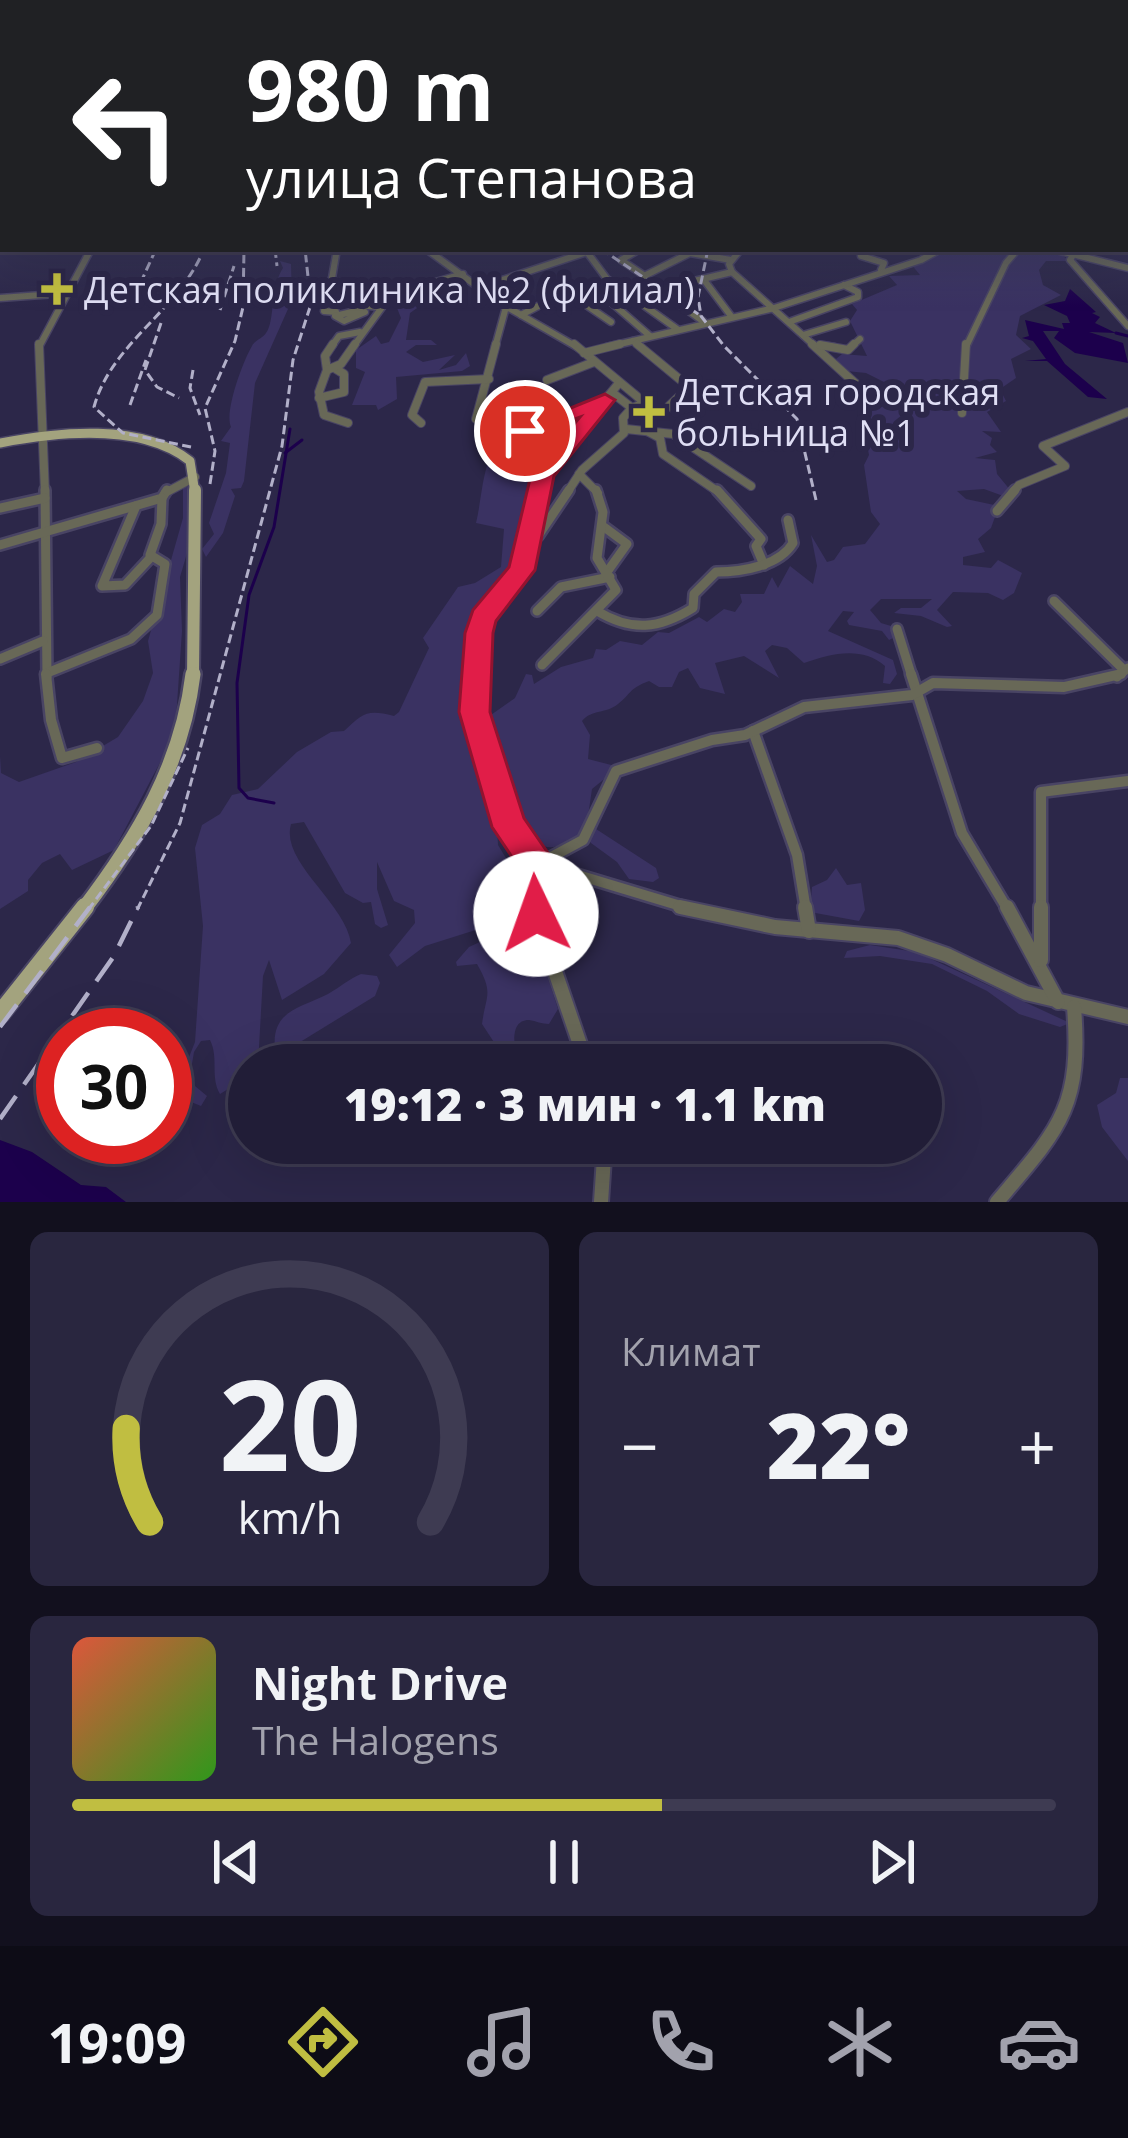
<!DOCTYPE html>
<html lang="ru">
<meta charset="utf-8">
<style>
:root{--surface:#211d37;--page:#29263f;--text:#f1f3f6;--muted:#a2a2ad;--line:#3e3b52;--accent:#c0be41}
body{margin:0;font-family:"Open Sans",sans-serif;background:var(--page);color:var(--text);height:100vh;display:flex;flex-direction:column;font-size:45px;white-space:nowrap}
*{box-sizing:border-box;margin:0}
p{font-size:39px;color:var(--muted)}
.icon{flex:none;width:66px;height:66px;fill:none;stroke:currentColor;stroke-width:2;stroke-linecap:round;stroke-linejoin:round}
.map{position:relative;height:1202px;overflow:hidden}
.details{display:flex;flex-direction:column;gap:30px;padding:30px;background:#12101e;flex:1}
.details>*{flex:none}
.top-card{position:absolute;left:0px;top:0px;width:1128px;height:252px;box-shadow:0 12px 48px #0002,0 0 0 3px var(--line);background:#202124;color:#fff;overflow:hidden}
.speed{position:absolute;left:36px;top:1008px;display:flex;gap:24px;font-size:60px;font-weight:700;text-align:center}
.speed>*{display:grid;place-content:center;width:156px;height:156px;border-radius:50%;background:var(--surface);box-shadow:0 12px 48px #0002,0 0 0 3px var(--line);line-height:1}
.speed .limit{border:18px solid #d22;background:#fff;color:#111}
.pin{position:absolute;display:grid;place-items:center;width:102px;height:102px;color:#fff;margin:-51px;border:6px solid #fff;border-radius:50%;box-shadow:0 3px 12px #0007}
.me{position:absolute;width:132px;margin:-66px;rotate:357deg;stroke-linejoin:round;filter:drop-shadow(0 0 9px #0008)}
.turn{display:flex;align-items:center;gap:42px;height:252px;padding:0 48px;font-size:54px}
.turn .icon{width:156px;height:156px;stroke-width:2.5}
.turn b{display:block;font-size:84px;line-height:102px}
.big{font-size:90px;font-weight:800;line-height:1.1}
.details .card{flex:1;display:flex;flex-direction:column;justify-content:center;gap:18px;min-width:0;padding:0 42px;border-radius:18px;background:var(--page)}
.details .dial{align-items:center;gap:0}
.dial svg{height:312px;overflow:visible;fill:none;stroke:var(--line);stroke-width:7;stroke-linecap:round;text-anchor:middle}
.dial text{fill:var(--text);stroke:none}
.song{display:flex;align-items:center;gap:36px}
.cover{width:144px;height:144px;border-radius:18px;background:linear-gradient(135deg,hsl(10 70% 55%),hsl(110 70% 35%))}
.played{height:12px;border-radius:6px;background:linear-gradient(90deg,var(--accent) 60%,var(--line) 60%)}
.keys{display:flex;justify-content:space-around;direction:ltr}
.heat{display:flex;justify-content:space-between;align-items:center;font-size:66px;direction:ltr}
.details .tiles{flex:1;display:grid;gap:30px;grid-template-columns:1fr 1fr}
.card:last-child{grid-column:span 2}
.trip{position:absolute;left:228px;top:1044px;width:714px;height:120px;border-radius:60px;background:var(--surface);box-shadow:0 12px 48px #0002,0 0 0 3px var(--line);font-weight:800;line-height:120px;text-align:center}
.menu{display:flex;height:192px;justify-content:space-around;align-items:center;background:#0d0c16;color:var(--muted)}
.menu .icon{width:84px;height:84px}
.menu .on{color:var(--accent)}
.menu b{font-size:54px;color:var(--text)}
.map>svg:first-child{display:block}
.green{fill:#3a3262}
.water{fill:#1c004c}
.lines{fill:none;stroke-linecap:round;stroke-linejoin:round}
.stream{stroke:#1c004c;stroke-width:3}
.minor-far4-casing{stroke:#494464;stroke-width:9}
.minor-far3-casing{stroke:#494464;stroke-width:10}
.minor-far2-casing{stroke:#494464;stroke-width:14}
.minor-far1-casing{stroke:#494464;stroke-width:15}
.minor-casing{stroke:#494464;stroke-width:18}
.major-far3-casing{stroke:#494464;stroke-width:12}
.major-far2-casing{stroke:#494464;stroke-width:16}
.major-far1-casing{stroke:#494464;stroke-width:20}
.major-casing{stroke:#494464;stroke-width:22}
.minor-far4{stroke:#686857;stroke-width:6}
.minor-far3{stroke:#686857;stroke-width:8}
.minor-far2{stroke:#686857;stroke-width:9}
.minor-far1{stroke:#686857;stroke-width:10}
.minor{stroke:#686857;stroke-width:14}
.major-far3{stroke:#a3a37e;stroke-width:9}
.major-far2{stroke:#a3a37e;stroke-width:12}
.major-far1{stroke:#a3a37e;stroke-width:15}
.major{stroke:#a3a37e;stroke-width:18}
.rail-far1{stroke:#b2b0c9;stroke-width:3;stroke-dasharray:9 4.5;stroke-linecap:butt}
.rail{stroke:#b2b0c9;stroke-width:4.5;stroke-dasharray:28 14;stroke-linecap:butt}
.route{fill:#e11d48;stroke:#92132f;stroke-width:3}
.poi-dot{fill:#c0be41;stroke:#2c2749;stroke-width:4.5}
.labels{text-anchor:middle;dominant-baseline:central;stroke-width:12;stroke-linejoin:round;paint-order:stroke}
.far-poi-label{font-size:36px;fill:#dfdef4;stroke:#2c2749;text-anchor:start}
</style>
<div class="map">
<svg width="1128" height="1202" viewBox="0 0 1128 1202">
<rect width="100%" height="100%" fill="#2c2749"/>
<g class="green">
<path d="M 966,249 C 995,249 1049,239 1069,261 L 1046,261 L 1039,270 L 1043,285 L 1061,295 L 1020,316 L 1016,335 L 1031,349 L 1011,359 L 1016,378 L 1000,389 L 1006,401 L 987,412 L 1001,432 L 982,431 L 992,438 L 990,445 L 997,452 L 975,458 L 995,460 L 997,474 L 1011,491 L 1006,497 L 984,489 L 957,491 L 966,499 L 999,506 L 991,528 L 978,539 L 985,552 L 963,557 L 963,565 L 991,568 L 998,560 L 1022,573 L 1014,593 L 1003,600 L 988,593 L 953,592 L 937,610 L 952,626 L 947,627 L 921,616 L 894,613 L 901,608 L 921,608 L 932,599 L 881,599 L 870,610 L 881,623 L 891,626 L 893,638 L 889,640 L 882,631 L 849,625 L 847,621 L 854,612 L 843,611 L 828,631 L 893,660 L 897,674 L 890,684 L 883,683 L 885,666 C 861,645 830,654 804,663 L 787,648 L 772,645 L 765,651 L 779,678 L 744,656 L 715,663 L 725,694 L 700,688 L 688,668 L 679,672 L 672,687 L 659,687 L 649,681 C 628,689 632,693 618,704 C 606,714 592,709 582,721 L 590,735 L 588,759 L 619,767 L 592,789 L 586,830 C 568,849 546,853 524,838 C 504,807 482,755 488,717 L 515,698 L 526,674 L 532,675 L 534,684 L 561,667 L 593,658 L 596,649 L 606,650 L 620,641 L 642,645 L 658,632 L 669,633 L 699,617 L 707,622 L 724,609 L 735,612 L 742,602 L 740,594 L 764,594 L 772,577 L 778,588 L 790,566 L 813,584 L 817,566 L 811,535 L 827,562 L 834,560 L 843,547 L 865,544 L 880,524 L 871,512 L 864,465 L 869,455 L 859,404 L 878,402 L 866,388 L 888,384 L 866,373 L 846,371 L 836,359 L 842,354 L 867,356 L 850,321 L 857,310 L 852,304 L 897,285 L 889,276 L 920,275 L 911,264 L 939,253 L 961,254 Z"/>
<path d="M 280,261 L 291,264 L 292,300 L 255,383 L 244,481 L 241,488 L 231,489 L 235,496 L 223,533 L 206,557 L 202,549 L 214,534 L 209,523 L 226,473 L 230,443 L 221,441 L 231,427 C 224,412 243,361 252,346 C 255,340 263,338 266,333 C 275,321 270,287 283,268 Z"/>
<path d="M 453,279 L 447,289 L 449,297 L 427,301 L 410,313 L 406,340 L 431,340 L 437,345 L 416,345 L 406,352 L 423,362 L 455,355 L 439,370 L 456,365 L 466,353 L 470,366 L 462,371 L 396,377 L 397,399 L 378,410 L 376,405 L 352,405 L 365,372 L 356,368 L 356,350 L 376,336 L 381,344 L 389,342 L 401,318 L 397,308 L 402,299 Z"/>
<path d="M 588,410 L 562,435 L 553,454 L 546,454 L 546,442 L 521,450 L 541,454 L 519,528 L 514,572 L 479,611 L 463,704 L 474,767 L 497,825 L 498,845 L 520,881 L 516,904 L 482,928 L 425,946 L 397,967 L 389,955 L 415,923 L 414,910 L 394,901 L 377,862 L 377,889 L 388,925 L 381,928 L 375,924 L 371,902 L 363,903 L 345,893 L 304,822 L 291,824 C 280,862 345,902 351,943 L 324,974 L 282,1000 L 269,960 L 263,976 L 258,1065 L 249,1065 L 249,1076 L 220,1094 C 210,1077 219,1058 210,1040 L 201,1041 L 194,1052 L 189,1081 L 207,1096 L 201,1106 L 186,1100 L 177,1087 L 195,1042 L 203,926 L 195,848 L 202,825 L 220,814 L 232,795 L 258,789 L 297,752 L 331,732 L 344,731 C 363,713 367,709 394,716 L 399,712 L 429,648 L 423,638 L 458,587 L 475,583 L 501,567 L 504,529 L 476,523 C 485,485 481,444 518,431 L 525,438 Z"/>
<path d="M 183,487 L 192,487 L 190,543 L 180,577 L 182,631 L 175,734 L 114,850 L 72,870 L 60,854 L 42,863 L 28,880 L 28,891 L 0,909 L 0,756 L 1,773 L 19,782 L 76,762 L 118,737 L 143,701 L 153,673 L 148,641 L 183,518 Z"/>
<path d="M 596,829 L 656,868 L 659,878 L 653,882 L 629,879 L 617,862 L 591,843 L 588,839 Z"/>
<path d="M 836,868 L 847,885 L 861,883 L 865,910 L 859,921 L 810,912 L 812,887 L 827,880 Z"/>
<path d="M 521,923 L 531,926 L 558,1009 L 549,1024 C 542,1024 536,1021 529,1020 C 507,1020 516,1052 517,1065 L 509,1065 L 482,1024 C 486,994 494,994 477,964 L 457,966 L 456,962 L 469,947 Z"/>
<path d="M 870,945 L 916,952 L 1070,1023 L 1060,1027 L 1019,1014 L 987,991 L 932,964 L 880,956 L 844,958 L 847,951 Z"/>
<path d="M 361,974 L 377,976 L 380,983 L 375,996 L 292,1047 L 275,1049 C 271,1010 301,1008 328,994 C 340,987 349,979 361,974 Z"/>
<path d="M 1120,1078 L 1128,1078 L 1128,1161 L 1102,1127 L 1097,1105 L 1116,1093 Z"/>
</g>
<g class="water">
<path d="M 1070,289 L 1096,312 L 1092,313 L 1100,317 L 1095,323 L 1116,333 L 1089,332 L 1123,343 L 1128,363 L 1075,353 L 1054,338 L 1059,331 L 1043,331 L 1065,364 L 1107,399 L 1088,397 L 1047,361 L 1025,361 L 1046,359 L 1033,341 L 1022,338 L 1029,336 L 1025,320 L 1064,329 L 1062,323 L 1070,323 L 1067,316 L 1044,305 L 1065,301 Z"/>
<path d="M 0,1140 L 32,1152 L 81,1185 L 106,1187 L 126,1202 L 0,1202 Z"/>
</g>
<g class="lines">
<g class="stream">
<path d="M 1116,333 L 1128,336"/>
<path d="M 285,453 L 302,440"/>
<path d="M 274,803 L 248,798 L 239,788 L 237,683 L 249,595 L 274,527 L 290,429"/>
</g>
<g class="minor-far4-casing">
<g id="minor-far4">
<path d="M 337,249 L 332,278 L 357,305 L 381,307"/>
<path d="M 426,249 L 500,303 L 577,347"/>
<path d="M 640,249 L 621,260 L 645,276"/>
<path d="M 741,249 L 729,264 L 732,272 L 816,347"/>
<path d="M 871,249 L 861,256 L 884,263 L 881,270"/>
<path d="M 1052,249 L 1128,268"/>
<path d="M 1073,255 L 1070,260 L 1128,326"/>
<path d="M 644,276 L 690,253 L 731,260"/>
<path d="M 332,278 L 324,311 L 336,312"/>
<path d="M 704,280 L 731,316"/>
<path d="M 656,287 L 704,322"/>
<path d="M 478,288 L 587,252 L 607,279 L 677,329"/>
<path d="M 573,296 L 611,322"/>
<path d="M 604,296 L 650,336"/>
<path d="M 631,296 L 732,272"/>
<path d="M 0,298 L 69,293"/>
<path d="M 360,310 L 335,316 L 344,321 L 365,312"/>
<path d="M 521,315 L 542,304 L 612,284"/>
<path d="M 789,322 L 858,297 L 858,292 L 844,285"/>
<path d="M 803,335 L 846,322"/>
<path d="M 633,341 L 641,347"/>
<path d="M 820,345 L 834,347"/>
<path d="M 39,347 L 91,249"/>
<path d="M 331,347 L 339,336 L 360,332"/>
<path d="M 353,347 L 391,295 L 463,274"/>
<path d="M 495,347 L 506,307"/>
<path d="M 607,347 L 774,308 L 921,260 L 941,249"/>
<path d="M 851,347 L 860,339"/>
<path d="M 966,347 L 1006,263 L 1018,249"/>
</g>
</g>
<g class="minor-far3-casing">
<g id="minor-far3">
<path d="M 39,344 L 45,493"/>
<path d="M 574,344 L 645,403 L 632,408 L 614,394"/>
<path d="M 637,344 L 689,387 L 669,406 L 677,410"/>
<path d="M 812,344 L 856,384 L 862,396"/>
<path d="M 820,345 L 848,350 L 854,344"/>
<path d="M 584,353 L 620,344"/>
<path d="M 327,370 L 325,356 L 333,344"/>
<path d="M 547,380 L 594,362"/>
<path d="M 319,398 L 344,392 L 344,374 L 336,369"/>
<path d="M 962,413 L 966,344"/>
<path d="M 476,419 L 496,344"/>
<path d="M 348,423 L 324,415 L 319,392 L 327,370 L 341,364 L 355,344"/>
<path d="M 421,423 L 412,415 L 425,382 L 489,379"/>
<path d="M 626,429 L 673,434 L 751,486"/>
<path d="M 525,431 L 600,402"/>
<path d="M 649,432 L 660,438 L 663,454 L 720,493"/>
<path d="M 579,474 L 598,493"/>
<path d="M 165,493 L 195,477"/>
<path d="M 539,493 L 543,475 L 619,383"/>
<path d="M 567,493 L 582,470 L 624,433 L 623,418 L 632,408"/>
<path d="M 1012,493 L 1019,485 L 1065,466 L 1043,446 L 1128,412"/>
</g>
</g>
<g class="minor-far2-casing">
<g id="minor-far2">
<path d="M 45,490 L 47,677"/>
<path d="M 717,490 L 761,539 L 756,546 L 764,565"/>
<path d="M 0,508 L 45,498"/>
<path d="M 997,511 L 1015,490"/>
<path d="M 604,527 L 627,544 L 607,572"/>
<path d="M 526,539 L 538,536 L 569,490"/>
<path d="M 0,545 L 162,498 L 167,490"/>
<path d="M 150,555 L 161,524 L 162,498"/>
<path d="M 1054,601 L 1124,670"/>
<path d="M 537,611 L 561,587 L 610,577"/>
<path d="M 597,611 C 632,632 659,629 693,608 L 694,594 L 716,572 C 742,572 779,566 793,543 L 788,520"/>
<path d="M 897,629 L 912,677"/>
<path d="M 0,659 L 43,641"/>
<path d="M 542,665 L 616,590 L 597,558 L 603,512 L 596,490"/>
<path d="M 47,673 L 131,639 L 157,615 L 165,564 L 152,556 L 125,585 L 102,586 L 136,506"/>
<path d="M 476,677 L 480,625 L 521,570 L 540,490"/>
<path d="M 1117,677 L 1128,668"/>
</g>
</g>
<g class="minor-far1-casing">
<g id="minor-far1">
<path d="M 46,674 L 51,720 L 62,758 L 97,748"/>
<path d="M 477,674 L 474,712 L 509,827 L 520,845 L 568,872 L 694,910"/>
<path d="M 911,674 L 962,833 L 1008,910"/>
<path d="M 753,731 L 797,855 L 806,910"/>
<path d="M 532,855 L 534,910"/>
<path d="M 544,861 L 583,840 L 616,771 L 712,740 L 745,735 L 804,707 L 912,695 L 933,683 L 1064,687 L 1121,674"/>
<path d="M 1041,910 L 1041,792 L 1128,781"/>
</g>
</g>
<g class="minor-casing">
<g id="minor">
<path d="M 533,907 L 587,1065"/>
<path d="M 680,907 L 775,927 L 898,938 L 947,955 L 1026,993 L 1128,1017"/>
<path d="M 805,907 L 809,931"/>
<path d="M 1007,907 L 1058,1002"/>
<path d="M 1041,907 L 1041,960"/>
<path d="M 601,1202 L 605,1143"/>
<path d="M 997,1202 C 1059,1129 1082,1108 1074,1007"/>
</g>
</g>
<g class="major-far3-casing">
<path id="major-far3" d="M 0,443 C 57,432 141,422 190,461 L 195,493"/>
</g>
<g class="major-far2-casing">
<path id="major-far2" d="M 193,677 L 195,490"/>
</g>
<g class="major-far1-casing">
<path id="major-far1" d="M 83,910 C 138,838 182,765 193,674"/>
</g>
<g class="major-casing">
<path id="major" d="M 0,1014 L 85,907"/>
</g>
<use href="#minor-far4" class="minor-far4"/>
<use href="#minor-far3" class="minor-far3"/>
<use href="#minor-far2" class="minor-far2"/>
<use href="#minor-far1" class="minor-far1"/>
<use href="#minor" class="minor"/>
<use href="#major-far3" class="major-far3"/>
<use href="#major-far2" class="major-far2"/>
<use href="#major-far1" class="major-far1"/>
<use href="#major" class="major"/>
<g class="rail-far1">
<path d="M 275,249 L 277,266"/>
<path d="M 601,249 L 701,316"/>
<path d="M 708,249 L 698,297 L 701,316 L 724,346 L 797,419 L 816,500"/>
<path d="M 135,295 L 156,249"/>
<path d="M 220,310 L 234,266"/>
<path d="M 161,323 L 145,370 L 157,387 L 179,398"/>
<path d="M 193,370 L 190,388 L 200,415"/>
<path d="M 130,405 L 146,360"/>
<path d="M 191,447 L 123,433 L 94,407 C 111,343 179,311 204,249"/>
<path d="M 210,484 L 215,451 L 205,408 L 235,341 L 243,307 L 244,249"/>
<path d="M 88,910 L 151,826 L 188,748"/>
<path d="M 137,910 L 180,823 L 282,446 L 293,360 L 311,304 L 305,249"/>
</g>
<g class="rail">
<path d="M 0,1027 L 90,907"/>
<path d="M 0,1119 L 114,956 L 138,907"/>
</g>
</g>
<linearGradient id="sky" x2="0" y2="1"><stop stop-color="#181528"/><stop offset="0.45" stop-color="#45476a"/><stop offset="1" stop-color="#45476a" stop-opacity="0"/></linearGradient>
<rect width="1128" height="308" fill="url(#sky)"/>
<path class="route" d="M 605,394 L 615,400 L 554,476 L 535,570 L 496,621 L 493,633 L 490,712 L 524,818 L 550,856 C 547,880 558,905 549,928 L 536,933 L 522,928 C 514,906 509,883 514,860 L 492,827 L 459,712 L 465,633 L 473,610 L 509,567 L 531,475 L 580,417 L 525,437 L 514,431 Z"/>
<g class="poi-dot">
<path d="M51 271h12v12h12v12h-12v12h-12v-12h-12v-12h12z"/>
<path d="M643 394h12v12h12v12h-12v12h-12v-12h-12v-12h12z"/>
</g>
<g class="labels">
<g class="far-poi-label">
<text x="84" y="289">Детская поликлиника №2 (филиал)</text>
<text x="676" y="391">Детская городская<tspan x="676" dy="41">больница №1</tspan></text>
</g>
</g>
</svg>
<div class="speed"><div class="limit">30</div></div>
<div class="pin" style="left:525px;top:431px;background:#d93025"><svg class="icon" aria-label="arrive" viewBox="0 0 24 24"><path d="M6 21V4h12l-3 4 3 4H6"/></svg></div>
<svg class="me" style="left:536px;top:914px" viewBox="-20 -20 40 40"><circle r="19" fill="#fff"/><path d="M0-13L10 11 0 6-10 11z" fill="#e11d48"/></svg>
<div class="trip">19:12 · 3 мин · 1.1 km</div>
<div class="top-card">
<div class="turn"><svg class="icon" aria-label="left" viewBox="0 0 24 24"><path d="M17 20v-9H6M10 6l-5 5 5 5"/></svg><div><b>980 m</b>улица Степанова</div></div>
</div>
</div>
<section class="details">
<div class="tiles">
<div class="card dial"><svg viewBox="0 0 100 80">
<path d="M14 69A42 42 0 1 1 86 69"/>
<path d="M14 69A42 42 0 0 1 8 45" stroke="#c0be41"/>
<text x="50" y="56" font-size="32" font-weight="700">20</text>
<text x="50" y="72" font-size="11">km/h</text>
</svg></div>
<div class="card"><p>Климат</p>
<div class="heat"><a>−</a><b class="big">22°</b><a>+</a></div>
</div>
<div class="card">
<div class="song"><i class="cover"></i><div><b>Night Drive</b><p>The Halogens</p></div></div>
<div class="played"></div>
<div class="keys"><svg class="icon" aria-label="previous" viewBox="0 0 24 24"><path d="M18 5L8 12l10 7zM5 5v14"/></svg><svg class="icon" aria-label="pause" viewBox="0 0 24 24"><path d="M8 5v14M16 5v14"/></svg><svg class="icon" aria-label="next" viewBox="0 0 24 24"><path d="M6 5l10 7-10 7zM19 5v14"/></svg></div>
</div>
</div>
</section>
<nav class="menu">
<b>19:09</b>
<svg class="icon on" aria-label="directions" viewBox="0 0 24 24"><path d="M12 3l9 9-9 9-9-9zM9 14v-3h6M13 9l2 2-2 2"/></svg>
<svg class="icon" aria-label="music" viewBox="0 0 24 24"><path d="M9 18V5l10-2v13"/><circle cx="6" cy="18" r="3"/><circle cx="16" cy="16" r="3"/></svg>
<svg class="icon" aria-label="phone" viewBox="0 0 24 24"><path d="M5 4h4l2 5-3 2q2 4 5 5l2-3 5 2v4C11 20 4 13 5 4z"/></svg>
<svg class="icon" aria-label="climate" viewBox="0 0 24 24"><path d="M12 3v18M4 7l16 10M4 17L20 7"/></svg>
<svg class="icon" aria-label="car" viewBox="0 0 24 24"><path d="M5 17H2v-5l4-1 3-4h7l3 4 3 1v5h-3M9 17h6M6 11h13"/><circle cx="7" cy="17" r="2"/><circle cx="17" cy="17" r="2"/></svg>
</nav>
